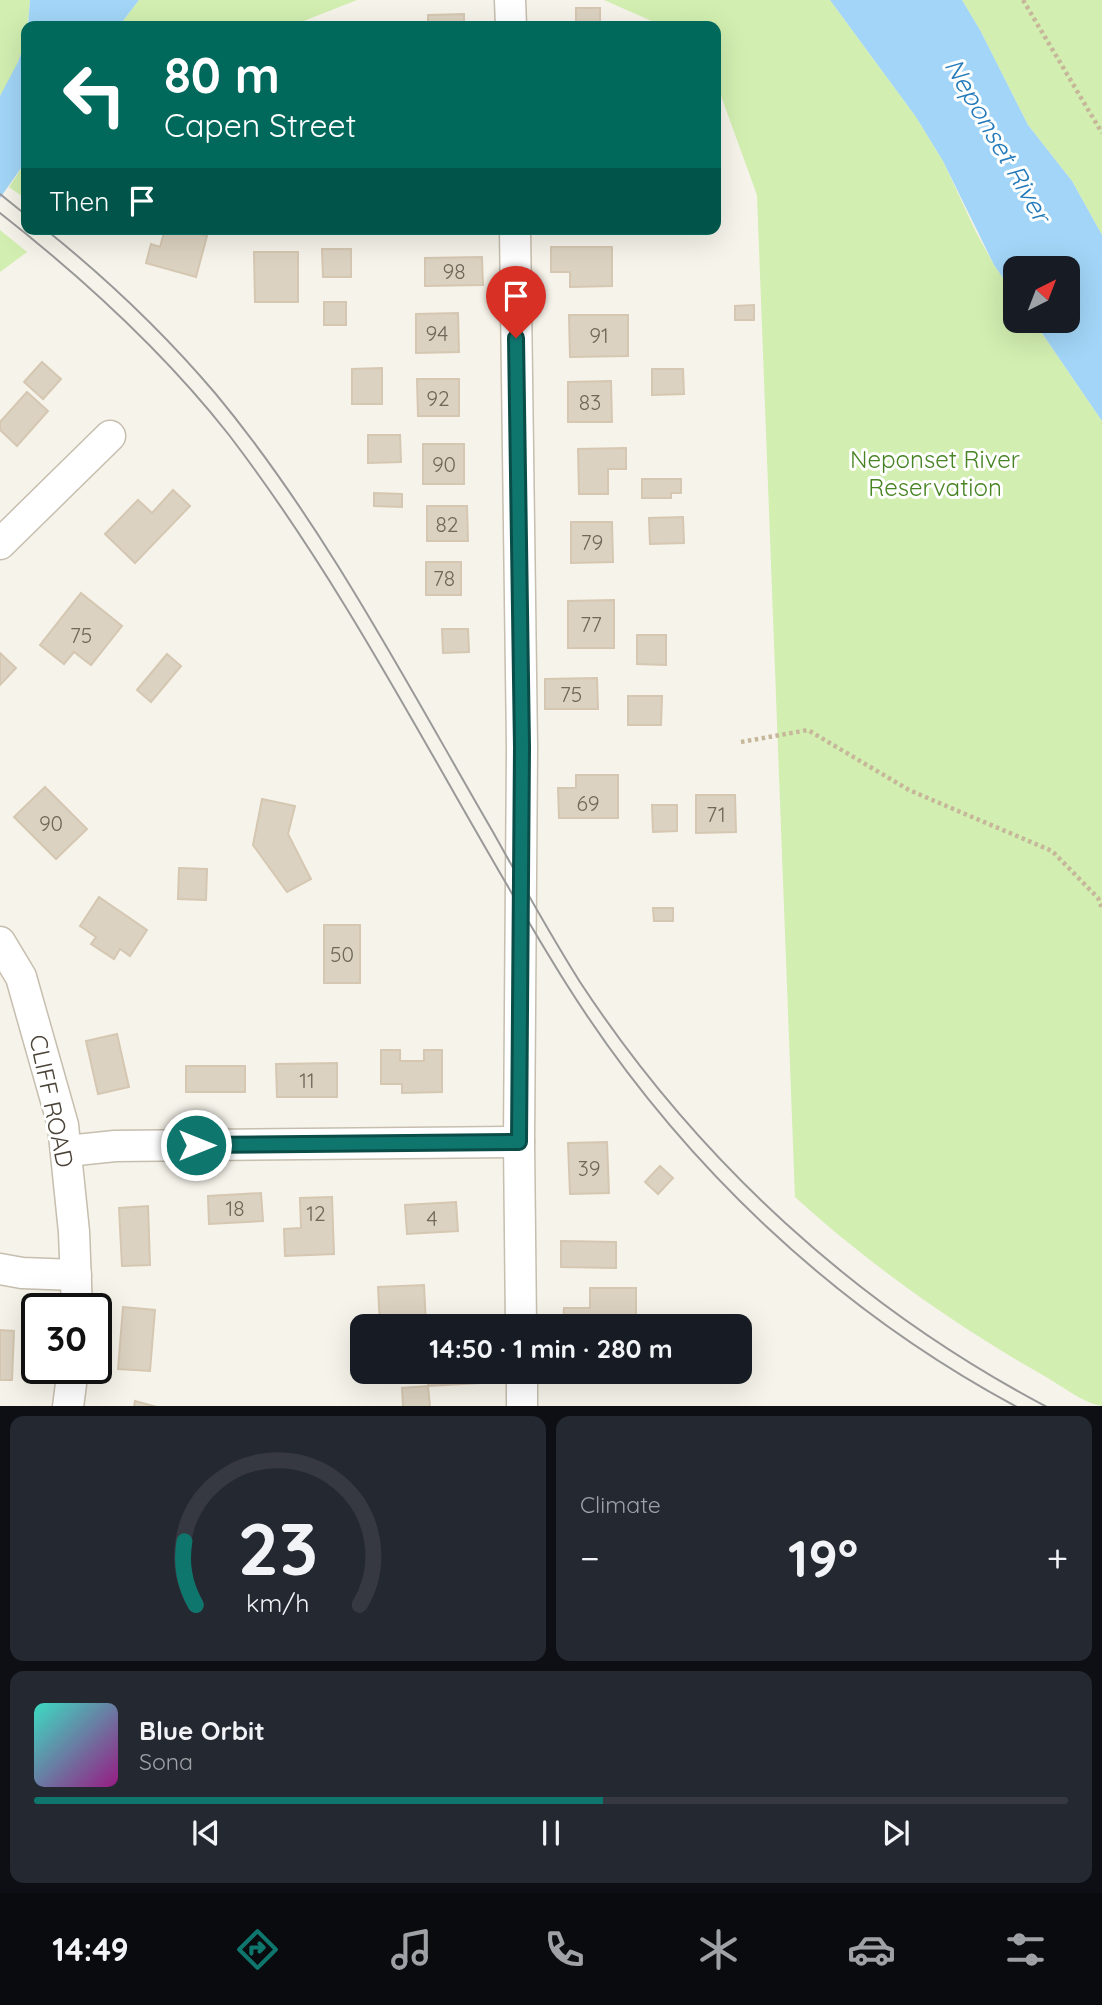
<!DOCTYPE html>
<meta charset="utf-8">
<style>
:root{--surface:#171b24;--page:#242831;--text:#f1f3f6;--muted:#9ea1a6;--line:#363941;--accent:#0f766e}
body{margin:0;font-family:Quicksand,sans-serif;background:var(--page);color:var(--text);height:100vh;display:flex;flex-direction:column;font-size:26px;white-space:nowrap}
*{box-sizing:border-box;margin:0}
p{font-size:23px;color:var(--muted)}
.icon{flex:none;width:38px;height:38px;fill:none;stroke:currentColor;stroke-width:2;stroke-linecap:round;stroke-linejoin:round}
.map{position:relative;height:1406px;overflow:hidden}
.details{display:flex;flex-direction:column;gap:10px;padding:10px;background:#0d0f14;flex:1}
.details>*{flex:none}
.hud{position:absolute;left:21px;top:21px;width:700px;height:214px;border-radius:14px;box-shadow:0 7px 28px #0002;background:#00695c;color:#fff;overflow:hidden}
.needle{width:46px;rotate:42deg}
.fabs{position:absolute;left:1003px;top:256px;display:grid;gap:14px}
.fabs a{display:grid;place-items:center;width:77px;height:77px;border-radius:14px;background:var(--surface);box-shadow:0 7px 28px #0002;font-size:35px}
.speed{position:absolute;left:21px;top:1293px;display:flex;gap:14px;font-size:35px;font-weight:700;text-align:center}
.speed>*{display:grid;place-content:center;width:91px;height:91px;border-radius:50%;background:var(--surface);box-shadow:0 7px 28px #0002;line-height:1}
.speed .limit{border:4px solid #111;border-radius:10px;background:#fff;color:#111}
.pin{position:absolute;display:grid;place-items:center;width:60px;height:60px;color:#fff;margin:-72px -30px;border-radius:50% 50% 50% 0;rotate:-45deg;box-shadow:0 0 7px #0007}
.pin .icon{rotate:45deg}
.me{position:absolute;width:77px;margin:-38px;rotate:90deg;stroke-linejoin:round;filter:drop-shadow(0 0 5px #0008)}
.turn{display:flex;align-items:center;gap:24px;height:147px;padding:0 28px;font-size:32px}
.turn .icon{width:91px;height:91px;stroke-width:2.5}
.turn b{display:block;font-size:49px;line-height:60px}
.then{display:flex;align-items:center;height:66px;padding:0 28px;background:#0003;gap:14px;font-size:26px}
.big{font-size:52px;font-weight:700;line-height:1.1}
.details .tile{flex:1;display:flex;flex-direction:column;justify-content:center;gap:10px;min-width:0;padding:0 24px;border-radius:14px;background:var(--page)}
.details .dial{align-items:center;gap:0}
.dial svg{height:182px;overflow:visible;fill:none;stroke:var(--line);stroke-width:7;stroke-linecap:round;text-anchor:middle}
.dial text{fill:var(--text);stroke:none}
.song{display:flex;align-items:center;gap:21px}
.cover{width:84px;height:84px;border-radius:10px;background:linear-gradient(135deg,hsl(170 70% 55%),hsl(310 70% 35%))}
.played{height:7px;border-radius:4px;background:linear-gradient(90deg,var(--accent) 55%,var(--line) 55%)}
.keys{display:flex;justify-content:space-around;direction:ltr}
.heat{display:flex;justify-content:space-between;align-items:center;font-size:38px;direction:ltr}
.details .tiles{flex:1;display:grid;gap:10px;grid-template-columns:1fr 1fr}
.tile:last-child{grid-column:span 2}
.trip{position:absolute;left:350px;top:1314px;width:402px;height:70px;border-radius:14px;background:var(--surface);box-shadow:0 7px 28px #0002;font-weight:700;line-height:70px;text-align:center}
.tabs{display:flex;height:112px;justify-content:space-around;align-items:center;background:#090b0e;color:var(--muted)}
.tabs .icon{width:49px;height:49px}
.tabs .selected{color:var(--accent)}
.tabs b{font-size:32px;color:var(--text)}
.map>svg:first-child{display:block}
.green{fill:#d2eeb0}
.water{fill:#a2d5f7}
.building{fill:#dcd2c1;stroke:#d5c7b1;stroke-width:2}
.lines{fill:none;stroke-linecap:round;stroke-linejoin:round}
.street-casing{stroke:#c6beae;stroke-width:33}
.path{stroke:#c6b79b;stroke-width:4.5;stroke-dasharray:3.5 3.5;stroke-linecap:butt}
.street{stroke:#fff;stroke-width:30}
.tram{stroke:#999;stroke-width:2}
.route-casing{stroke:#0a4d48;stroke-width:18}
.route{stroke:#0f766e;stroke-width:12}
.labels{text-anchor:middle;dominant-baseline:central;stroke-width:6;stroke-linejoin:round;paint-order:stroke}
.number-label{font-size:21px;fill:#6f675a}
.park-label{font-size:24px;fill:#488423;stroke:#fff}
.street-label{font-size:24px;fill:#4b4337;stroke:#fff}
.water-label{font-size:26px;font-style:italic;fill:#237aba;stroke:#fff}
</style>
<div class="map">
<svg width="1102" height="1407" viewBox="0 0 1102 1407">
<rect width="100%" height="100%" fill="#f6f3ea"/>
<g class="green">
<path d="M 0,0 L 30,0 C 28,34 21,66 0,96 Z"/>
<path d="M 139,0 L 357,0 L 291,26 L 119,26 Z"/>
<path d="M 604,0 L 830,0 L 916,117 L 943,161 L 976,232 L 994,265 L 1015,295 L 1015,320 L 1033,320 L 1102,421 L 1102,1406 C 1083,1403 1062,1386 1046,1377 C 955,1325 872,1267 795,1197 L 757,195 L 716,82 L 716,26 L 663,26 Z"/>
<path d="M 962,0 L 1102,0 L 1102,235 L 1072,181 L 1028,125 L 980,30 Z"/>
<path d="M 26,161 L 26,199 L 9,187 Z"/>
<path d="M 0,230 L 27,252 L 0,272 Z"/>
</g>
<g class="water">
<path d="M 30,0 L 139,0 L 119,26 L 28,26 Z"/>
<path d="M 830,0 L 962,0 L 980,30 L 1028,125 L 1072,181 L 1102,235 L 1102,421 L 1033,320 L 1068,320 L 1068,268 L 1015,268 L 1015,295 L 994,265 L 943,161 L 916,117 Z"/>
<path d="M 26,39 L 26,161 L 0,198 L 0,96 L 18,62 Z"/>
</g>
<g class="building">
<rect x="576" y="8" width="24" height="18"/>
<path d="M 464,14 L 464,26 L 428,26 L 428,15 Z"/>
<path d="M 165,229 L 184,229 L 207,236 L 196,277 L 146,263 L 151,244 L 160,247 Z"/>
<path d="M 551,247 L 612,247 L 612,286 L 570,287 L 570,272 L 551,272 Z"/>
<path d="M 322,249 L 351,249 L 351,277 L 323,277 Z"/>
<path d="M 254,252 L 298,252 L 298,302 L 255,302 Z"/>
<path d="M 482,257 L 483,285 L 425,286 L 425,258 Z"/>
<rect x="324" y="302" width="22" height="23"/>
<path d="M 754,305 L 754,320 L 735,320 L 735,306 Z"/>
<path d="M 458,313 L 459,352 L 416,353 L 416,314 Z"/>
<path d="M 569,315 L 628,315 L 628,356 L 570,357 Z"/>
<path d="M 42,362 L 61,379 L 43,399 L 24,382 Z"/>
<path d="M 382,368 L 382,404 L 352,404 L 352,369 Z"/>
<path d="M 652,369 L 683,369 L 684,394 L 652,395 Z"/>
<path d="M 417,379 L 459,379 L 459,416 L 418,416 Z"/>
<path d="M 611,381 L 612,422 L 568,422 L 568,382 Z"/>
<path d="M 27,392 L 48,411 L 17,446 L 0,430 L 0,422 Z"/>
<path d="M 368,435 L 400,435 L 401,462 L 368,463 Z"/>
<rect x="423" y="444" width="41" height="40"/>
<path d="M 626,448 L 626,469 L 608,469 L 608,494 L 579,494 L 578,449 Z"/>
<path d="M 642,479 L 681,479 L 681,493 L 671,493 L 671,498 L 642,498 Z"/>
<path d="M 173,490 L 190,506 L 135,563 L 105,534 L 138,500 L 152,513 Z"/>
<path d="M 374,493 L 402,494 L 402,507 L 374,506 Z"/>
<path d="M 427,506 L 467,506 L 468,541 L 427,541 Z"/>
<path d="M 683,517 L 684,543 L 650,544 L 649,518 Z"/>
<path d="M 571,522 L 612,522 L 613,562 L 571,563 Z"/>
<rect x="426" y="562" width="35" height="33"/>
<path d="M 81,593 L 122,626 L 91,665 L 74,652 L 64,664 L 40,645 Z"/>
<path d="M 614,600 L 614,648 L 568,648 L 568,601 Z"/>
<path d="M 442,629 L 468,629 L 469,652 L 443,653 Z"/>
<path d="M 637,635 L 666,635 L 666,665 L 637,664 Z"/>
<path d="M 0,653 L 16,668 L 0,685 Z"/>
<path d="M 167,654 L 181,666 L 151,702 L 137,690 Z"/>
<path d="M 597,678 L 598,709 L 545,709 L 545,679 Z"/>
<path d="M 628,696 L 662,696 L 661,725 L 628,725 Z"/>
<path d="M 576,775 L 618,775 L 618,818 L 559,818 L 558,788 L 576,788 Z"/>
<path d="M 45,787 L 87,829 L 56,859 L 14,817 Z"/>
<path d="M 696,795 L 735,795 L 736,832 L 696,833 Z"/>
<path d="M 262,799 L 295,806 L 288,834 L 311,879 L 287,892 L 253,845 Z"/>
<path d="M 652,805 L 677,805 L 677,831 L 653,832 Z"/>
<path d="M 179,868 L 207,869 L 206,900 L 178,899 Z"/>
<path d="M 99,897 L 147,930 L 130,956 L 120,949 L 114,959 L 91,944 L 96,937 L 80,926 Z"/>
<path d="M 653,908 L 673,908 L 673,921 L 654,921 Z"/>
<rect x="324" y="925" width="36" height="58"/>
<path d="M 117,1034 L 129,1087 L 98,1094 L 86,1041 Z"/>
<path d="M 381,1050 L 400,1050 L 400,1061 L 424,1061 L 424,1050 L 442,1050 L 442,1092 L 402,1093 L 402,1084 L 381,1084 Z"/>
<path d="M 337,1063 L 337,1097 L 277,1097 L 276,1064 Z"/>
<rect x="186" y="1066" width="59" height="26"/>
<path d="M 607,1142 L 609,1193 L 570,1194 L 568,1143 Z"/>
<path d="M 660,1166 L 673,1178 L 658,1194 L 645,1182 Z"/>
<path d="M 261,1193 L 263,1221 L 209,1224 L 208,1196 Z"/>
<path d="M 332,1197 L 334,1254 L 285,1256 L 284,1229 L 301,1228 L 300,1198 Z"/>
<path d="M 456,1202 L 458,1231 L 407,1234 L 405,1205 Z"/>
<path d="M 148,1206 L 150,1265 L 122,1266 L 119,1208 Z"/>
<path d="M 561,1241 L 616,1242 L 616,1268 L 561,1267 Z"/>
<path d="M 424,1285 L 426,1326 L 380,1326 L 378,1287 Z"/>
<path d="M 590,1288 L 636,1288 L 636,1326 L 563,1326 L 564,1308 L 590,1308 Z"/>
<path d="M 123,1307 L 155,1310 L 150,1371 L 118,1369 Z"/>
<path d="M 0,1330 L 14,1331 L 12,1380 L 0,1380 Z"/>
<path d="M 428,1372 L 480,1372 L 480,1383 L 428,1386 Z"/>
<path d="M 428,1386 L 430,1407 L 403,1407 L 402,1388 Z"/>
<path d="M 135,1401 L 157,1407 L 134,1407 Z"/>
</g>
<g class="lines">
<g class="street-casing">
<g id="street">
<path d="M 510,0 L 511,26"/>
<path d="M 515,229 L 522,747 L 519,1142 L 521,1326"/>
<path d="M 0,544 L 110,436"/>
<path d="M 0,942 L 21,977 L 63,1125 L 74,1232 L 77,1309"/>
<path d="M 67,1151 L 115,1146 L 519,1142"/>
<path d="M 0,1269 L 22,1273 L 76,1275"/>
<path d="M 522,1372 L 522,1407"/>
<path d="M 68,1407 L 73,1368"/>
</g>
</g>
<g class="path">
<path d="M 1023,0 L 1102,133"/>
<path d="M 741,742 L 808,730 L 909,790 L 1052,851 L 1098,898 L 1102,908"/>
</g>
<use href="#street" class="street"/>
<g class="tram">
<path d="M 0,194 L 26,215"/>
<path d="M 0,213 C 84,279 163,351 229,435 C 360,606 453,803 567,985 C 678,1161 834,1309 1017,1407"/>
<path d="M 45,229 C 106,278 164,333 215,393 C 324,524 407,684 493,832 C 521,882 549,933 580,982 C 697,1160 857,1307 1047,1407"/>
</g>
</g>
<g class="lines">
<g class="route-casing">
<path id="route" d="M 196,1145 L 519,1142 L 522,747 L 516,338"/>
</g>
<use href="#route" class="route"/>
</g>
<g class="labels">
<g class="number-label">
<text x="454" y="271">98</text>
<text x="437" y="333">94</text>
<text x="599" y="335">91</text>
<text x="438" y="398">92</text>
<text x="590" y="402">83</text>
<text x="444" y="464">90</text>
<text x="447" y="524">82</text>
<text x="592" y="542">79</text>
<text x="444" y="578">78</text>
<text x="591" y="624">77</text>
<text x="81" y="635">75</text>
<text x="571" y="694">75</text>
<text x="588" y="803">69</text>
<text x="716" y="814">71</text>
<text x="51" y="823">90</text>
<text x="342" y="954">50</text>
<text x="307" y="1080">11</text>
<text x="589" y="1168">39</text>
<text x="235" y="1208">18</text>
<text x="316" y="1213">12</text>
<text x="432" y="1218">4</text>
</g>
<g class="park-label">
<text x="935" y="459">Neponset River<tspan x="935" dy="28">Reservation</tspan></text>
</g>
<g class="street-label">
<text transform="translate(52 1101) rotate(78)">CLIFF ROAD</text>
</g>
<g class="water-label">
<text transform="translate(998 140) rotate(60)">Neponset River</text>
</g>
</g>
</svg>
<div class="fabs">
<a><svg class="needle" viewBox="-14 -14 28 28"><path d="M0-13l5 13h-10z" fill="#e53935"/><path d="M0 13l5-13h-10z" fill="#9ea1a6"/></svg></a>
</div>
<div class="speed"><div class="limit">30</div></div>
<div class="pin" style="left:516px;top:338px;background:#d93025"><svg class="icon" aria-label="arrive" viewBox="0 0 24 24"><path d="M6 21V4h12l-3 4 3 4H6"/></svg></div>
<svg class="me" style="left:196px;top:1145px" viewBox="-20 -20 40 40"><circle r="17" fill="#0f766e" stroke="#fff" stroke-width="3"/><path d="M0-11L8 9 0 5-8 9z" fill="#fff"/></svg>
<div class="trip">14:50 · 1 min · 280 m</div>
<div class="hud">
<div class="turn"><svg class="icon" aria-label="left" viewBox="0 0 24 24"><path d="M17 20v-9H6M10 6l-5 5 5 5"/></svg><div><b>80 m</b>Capen Street</div></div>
<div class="then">Then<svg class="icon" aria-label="arrive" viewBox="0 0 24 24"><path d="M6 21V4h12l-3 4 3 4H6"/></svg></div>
</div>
</div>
<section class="details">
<div class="tiles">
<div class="tile dial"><svg viewBox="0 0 100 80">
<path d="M14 69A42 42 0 1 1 86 69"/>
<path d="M14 69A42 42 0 0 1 9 41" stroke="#0f766e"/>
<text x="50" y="56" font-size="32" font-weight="700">23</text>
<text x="50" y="72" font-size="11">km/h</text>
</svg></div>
<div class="tile"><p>Climate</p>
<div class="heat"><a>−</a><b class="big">19°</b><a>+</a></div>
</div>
<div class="tile">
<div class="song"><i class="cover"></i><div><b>Blue Orbit</b><p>Sona</p></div></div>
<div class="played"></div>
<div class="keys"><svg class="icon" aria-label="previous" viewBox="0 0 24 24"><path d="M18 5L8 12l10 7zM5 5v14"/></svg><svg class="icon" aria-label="pause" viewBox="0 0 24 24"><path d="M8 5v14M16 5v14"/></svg><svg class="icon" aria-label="next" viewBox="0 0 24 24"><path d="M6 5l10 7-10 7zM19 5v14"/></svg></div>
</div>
</div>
</section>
<nav class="tabs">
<b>14:49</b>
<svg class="icon selected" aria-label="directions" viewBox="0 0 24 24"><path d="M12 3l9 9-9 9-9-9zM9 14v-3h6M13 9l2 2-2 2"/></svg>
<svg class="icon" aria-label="music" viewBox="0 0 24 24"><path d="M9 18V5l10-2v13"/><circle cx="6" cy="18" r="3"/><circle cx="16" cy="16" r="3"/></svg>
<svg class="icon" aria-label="phone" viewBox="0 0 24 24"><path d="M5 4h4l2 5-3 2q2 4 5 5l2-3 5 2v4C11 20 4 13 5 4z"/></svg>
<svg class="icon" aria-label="climate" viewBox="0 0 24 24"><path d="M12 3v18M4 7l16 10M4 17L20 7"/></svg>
<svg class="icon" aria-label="car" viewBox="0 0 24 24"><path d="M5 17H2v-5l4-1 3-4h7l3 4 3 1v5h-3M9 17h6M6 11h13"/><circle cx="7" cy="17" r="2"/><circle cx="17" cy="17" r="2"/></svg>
<svg class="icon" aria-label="filters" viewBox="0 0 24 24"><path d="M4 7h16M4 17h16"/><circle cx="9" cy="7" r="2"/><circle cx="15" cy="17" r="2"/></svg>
</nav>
